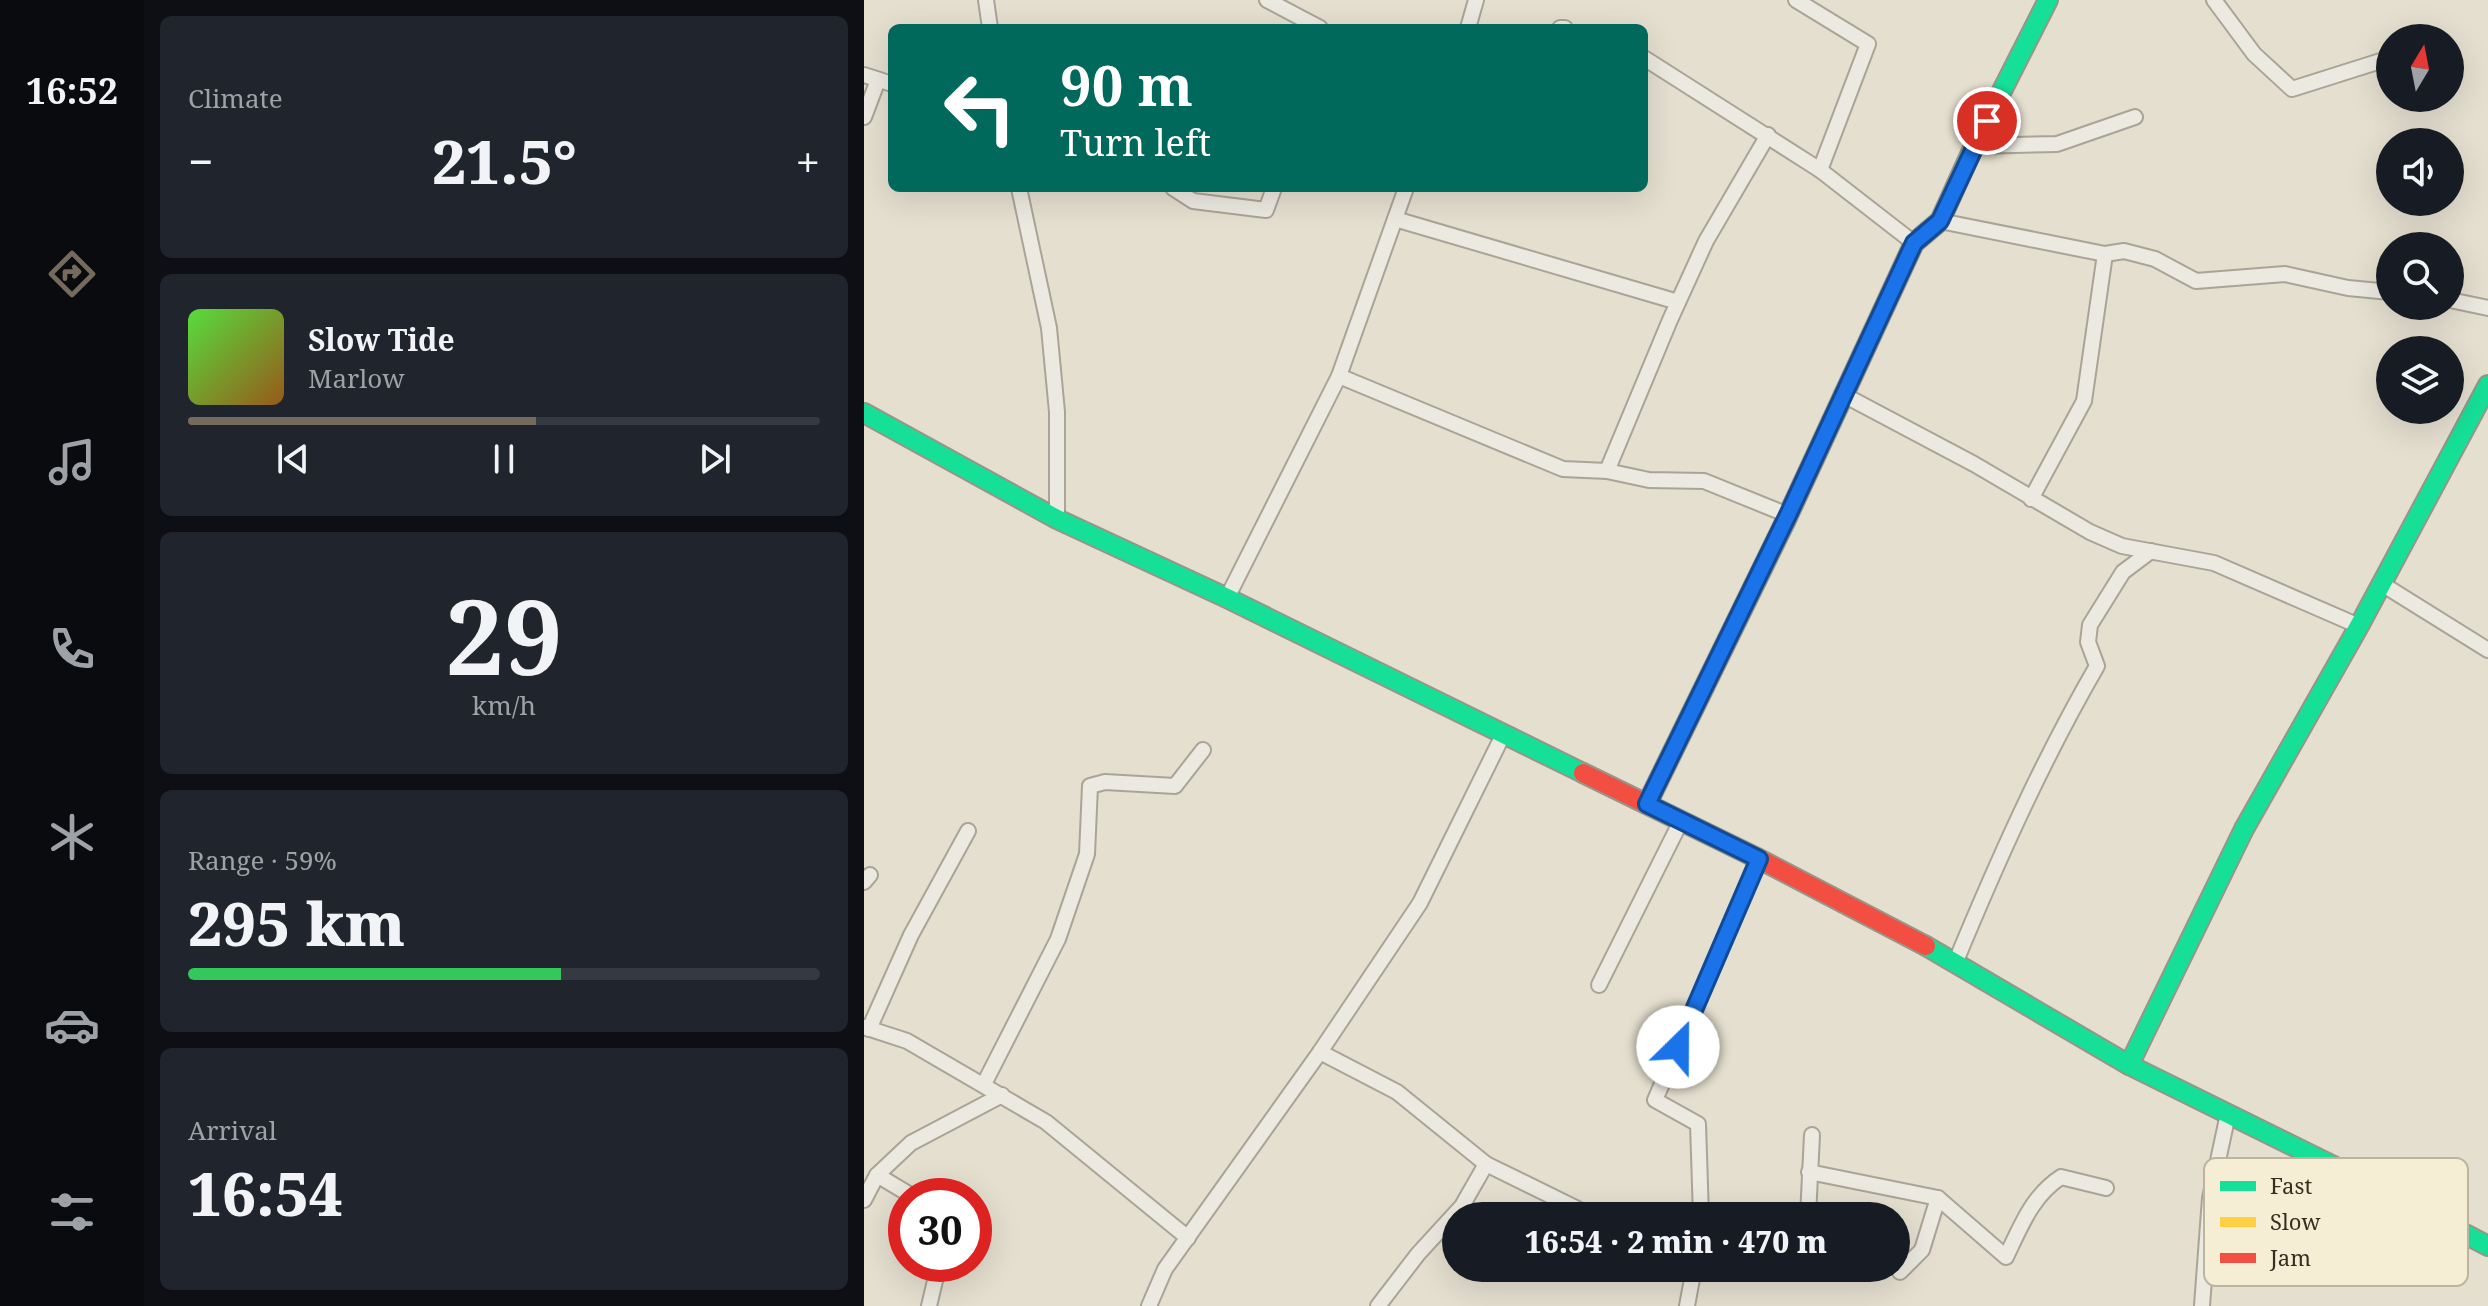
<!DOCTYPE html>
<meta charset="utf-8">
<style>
:root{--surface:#171b24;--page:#20242c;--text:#f1f3f6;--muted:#9ea1a6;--line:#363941;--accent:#756b5d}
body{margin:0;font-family:"Noto Serif",serif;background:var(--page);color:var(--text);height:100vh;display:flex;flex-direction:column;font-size:30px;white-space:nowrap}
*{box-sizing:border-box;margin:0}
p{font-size:26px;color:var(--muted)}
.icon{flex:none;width:44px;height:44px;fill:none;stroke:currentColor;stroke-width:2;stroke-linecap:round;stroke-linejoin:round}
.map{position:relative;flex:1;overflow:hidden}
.side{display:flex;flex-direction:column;gap:16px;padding:16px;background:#0d0f14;width:720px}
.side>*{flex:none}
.hud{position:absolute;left:24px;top:24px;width:760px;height:168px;border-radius:12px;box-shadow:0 8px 32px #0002;background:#00695c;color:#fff;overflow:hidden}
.needle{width:52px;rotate:10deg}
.controls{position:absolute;left:1512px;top:24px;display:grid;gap:16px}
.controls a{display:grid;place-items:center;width:88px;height:88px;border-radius:50%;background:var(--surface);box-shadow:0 8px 32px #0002;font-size:40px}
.speed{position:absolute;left:24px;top:1178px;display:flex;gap:16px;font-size:40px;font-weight:700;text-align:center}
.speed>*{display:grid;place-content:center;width:104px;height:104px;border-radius:50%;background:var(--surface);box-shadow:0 8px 32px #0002;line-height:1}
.speed .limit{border:12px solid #d22;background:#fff;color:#111}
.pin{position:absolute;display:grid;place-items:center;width:68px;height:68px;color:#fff;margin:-34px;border:4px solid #fff;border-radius:50%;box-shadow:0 2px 8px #0007}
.me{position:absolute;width:88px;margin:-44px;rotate:23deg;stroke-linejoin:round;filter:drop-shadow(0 0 6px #0008)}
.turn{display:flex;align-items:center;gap:28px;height:168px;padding:0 40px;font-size:36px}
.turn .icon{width:104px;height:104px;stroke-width:2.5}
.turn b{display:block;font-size:56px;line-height:68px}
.big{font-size:60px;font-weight:800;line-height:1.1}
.side .widget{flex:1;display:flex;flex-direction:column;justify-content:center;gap:12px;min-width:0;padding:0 28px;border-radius:12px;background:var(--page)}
.side .dial{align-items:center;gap:0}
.dial b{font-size:104px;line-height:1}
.song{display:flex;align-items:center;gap:24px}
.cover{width:96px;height:96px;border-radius:12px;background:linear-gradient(135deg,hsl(110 70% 55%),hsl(30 70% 35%))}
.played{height:8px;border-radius:4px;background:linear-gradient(90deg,var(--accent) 55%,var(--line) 55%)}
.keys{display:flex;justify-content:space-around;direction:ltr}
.heat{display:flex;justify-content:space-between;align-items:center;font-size:44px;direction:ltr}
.charge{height:12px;border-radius:6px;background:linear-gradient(90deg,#34c759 59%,var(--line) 0)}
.trip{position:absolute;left:578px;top:1202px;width:468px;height:80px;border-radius:40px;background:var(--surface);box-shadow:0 8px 32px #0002;font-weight:800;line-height:80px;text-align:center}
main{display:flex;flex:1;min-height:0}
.tab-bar{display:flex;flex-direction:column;width:144px;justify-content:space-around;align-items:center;background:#090b0e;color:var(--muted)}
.tab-bar .icon{width:56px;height:56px}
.tab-bar .current{color:var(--accent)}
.tab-bar b{font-size:36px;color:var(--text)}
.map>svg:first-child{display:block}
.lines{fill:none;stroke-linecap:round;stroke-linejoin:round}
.street-casing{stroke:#aaa497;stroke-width:18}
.fast-casing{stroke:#999488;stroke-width:22}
.slow-casing{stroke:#999488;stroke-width:22}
.jam-casing{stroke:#999488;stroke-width:22}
.street{stroke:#ece9e0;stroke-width:14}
.fast{stroke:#16e098;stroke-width:18}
.slow{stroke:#ffcf43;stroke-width:18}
.jam{stroke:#f24e42;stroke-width:18}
.route-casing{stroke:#114b97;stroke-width:20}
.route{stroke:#1a73e8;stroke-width:14}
.key{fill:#f5eed5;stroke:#bdb49e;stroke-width:2}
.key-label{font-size:22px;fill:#392d1f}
</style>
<main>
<nav class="tab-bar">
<b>16:52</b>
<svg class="icon current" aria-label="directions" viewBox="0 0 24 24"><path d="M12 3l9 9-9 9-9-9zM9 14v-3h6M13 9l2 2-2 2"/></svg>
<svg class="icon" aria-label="music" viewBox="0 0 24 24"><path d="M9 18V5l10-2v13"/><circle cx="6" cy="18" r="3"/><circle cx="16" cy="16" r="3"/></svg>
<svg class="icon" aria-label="phone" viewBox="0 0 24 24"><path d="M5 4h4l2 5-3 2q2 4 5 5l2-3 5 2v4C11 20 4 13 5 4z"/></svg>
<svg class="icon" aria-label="climate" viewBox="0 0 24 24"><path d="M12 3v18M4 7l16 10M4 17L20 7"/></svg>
<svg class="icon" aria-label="car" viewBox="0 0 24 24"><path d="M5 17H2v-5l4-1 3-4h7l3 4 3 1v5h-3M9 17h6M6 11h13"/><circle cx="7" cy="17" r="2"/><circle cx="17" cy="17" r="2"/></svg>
<svg class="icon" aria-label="filters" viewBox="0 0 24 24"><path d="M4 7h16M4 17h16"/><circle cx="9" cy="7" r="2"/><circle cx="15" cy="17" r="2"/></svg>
</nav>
<section class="side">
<div class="widget"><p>Climate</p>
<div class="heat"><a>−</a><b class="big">21.5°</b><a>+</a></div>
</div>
<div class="widget">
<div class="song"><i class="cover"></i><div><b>Slow Tide</b><p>Marlow</p></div></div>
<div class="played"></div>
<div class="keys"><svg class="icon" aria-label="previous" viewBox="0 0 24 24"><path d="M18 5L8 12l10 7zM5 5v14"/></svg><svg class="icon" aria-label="pause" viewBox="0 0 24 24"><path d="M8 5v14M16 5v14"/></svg><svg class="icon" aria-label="next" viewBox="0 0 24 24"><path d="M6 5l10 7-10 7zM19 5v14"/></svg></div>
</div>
<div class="widget dial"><b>29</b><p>km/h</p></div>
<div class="widget"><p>Range · 59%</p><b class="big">295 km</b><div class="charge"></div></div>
<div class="widget"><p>Arrival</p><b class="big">16:54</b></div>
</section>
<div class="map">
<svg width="1624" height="1306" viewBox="0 0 1624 1306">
<rect width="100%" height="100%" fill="#e4dfcf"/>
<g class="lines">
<g class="street-casing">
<g id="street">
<path d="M 122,0 L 126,28"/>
<path d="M 403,0 L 456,28"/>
<path d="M 932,0 L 1004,44 L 956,170"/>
<path d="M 1350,0 L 1390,54 L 1428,89 L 1526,58"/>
<path d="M 604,28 L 612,0"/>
<path d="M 696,28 L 701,28"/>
<path d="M 780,58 L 956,170 L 1050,243"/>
<path d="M 0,75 L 28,84"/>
<path d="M 0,117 L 14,80"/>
<path d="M 1110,146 L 1193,144 L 1271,117"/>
<path d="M 155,188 L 185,328 L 193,412 L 193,519"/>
<path d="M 309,188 L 329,201 L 402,210 L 410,188"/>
<path d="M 531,219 L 814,302"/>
<path d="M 1076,221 L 1241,254 L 1260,251 L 1291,259 L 1332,281 L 1421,274 L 1484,288 L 1526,292"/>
<path d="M 1586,300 L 1624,308"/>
<path d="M 475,376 L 699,469 L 743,471 L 785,480 L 840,481 L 924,515"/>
<path d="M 978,394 L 1110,464 L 1226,532 L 1258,546 L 1350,563 L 1495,626"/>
<path d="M 743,471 L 806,320 L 842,241 L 904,135"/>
<path d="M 1167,499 L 1220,401 L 1241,254"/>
<path d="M 1518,584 L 1624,650"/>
<path d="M 363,598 L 475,376 L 542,188"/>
<path d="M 0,882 L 6,875"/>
<path d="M 1092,961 C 1134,860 1178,761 1233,666 L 1224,642 L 1226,625 L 1259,572 L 1287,551"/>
<path d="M 735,985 L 817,821"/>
<path d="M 0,1027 L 43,1041 L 182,1122 L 324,1238"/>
<path d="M 5,1029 L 47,935 L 104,831"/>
<path d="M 456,1052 L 533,1092 L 622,1164 L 598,1206 L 554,1254 L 514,1306"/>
<path d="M 120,1084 L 194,939 L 223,854 L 226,786 L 241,782 L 311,786 L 339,750"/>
<path d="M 622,1164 L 728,1216"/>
<path d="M 945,1172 L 1074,1198 L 1142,1257 C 1157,1226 1168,1196 1197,1177 L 1242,1188"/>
<path d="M 13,1175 L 47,1143 L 138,1095"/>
<path d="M 0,1200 L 13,1175 L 48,1196"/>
<path d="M 838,1211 L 895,1216"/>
<path d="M 837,1216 L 834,1124 L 791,1100 L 895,859"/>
<path d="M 944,1216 L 948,1135"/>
<path d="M 1036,1272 L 1058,1250 L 1074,1198"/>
<path d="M 65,1306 L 75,1264"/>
<path d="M 285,1306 L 301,1269 L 456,1052 L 556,903 L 640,733"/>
<path d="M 823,1306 L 830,1268"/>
<path d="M 1338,1306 L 1346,1198 L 1364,1114"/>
</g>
</g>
<g class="fast-casing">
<g id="fast">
<path d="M 0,413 L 193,519 L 363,598 L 719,773"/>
<path d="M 921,522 L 1050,243 L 1076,221 L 1110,146 L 1184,0"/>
<path d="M 1062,946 L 1265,1065 L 1486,1174 L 1624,1246"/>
<path d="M 1265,1065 L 1380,829 L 1495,626 L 1624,385"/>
</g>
</g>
<g class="slow-casing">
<path id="slow" d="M 783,804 L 921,522"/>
</g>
<g class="jam-casing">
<path id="jam" d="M 719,773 L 895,859 L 1062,946"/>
</g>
<use href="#street" class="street"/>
<use href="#fast" class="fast"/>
<use href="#slow" class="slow"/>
<use href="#jam" class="jam"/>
</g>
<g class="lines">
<g class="route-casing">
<path id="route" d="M 814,1047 L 895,859 L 783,804 L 924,515 L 1050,243 L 1076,221 L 1123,121"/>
</g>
<use href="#route" class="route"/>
</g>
<rect x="1340" y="1158" width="264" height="128" rx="12" class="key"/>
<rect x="1356" y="1181" width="36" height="10" fill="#16e098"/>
<rect x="1356" y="1217" width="36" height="10" fill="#ffcf43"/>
<rect x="1356" y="1253" width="36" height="10" fill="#f24e42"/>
<g class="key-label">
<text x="1406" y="1194">Fast</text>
<text x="1406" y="1230">Slow</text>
<text x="1406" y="1266">Jam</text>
</g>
</svg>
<div class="controls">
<a><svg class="needle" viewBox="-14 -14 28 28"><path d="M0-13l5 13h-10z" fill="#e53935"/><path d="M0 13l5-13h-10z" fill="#9ea1a6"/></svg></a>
<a><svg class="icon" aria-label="sound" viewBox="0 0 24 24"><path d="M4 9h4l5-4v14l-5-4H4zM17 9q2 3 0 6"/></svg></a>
<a><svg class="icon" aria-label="search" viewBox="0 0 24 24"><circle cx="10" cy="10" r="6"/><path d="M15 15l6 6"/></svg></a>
<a><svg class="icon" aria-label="layers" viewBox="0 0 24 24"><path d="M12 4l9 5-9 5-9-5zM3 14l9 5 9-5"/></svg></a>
</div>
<div class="speed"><div class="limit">30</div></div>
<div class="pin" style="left:1123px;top:121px;background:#d93025"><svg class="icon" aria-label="arrive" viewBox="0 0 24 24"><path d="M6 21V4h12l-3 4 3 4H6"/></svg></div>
<svg class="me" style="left:814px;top:1047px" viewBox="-20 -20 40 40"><circle r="19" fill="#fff"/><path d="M0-13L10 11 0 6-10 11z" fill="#1a73e8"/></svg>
<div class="trip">16:54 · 2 min · 470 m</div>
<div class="hud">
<div class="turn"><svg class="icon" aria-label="left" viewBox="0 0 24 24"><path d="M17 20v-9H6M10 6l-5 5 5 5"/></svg><div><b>90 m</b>Turn left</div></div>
</div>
</div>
</main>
